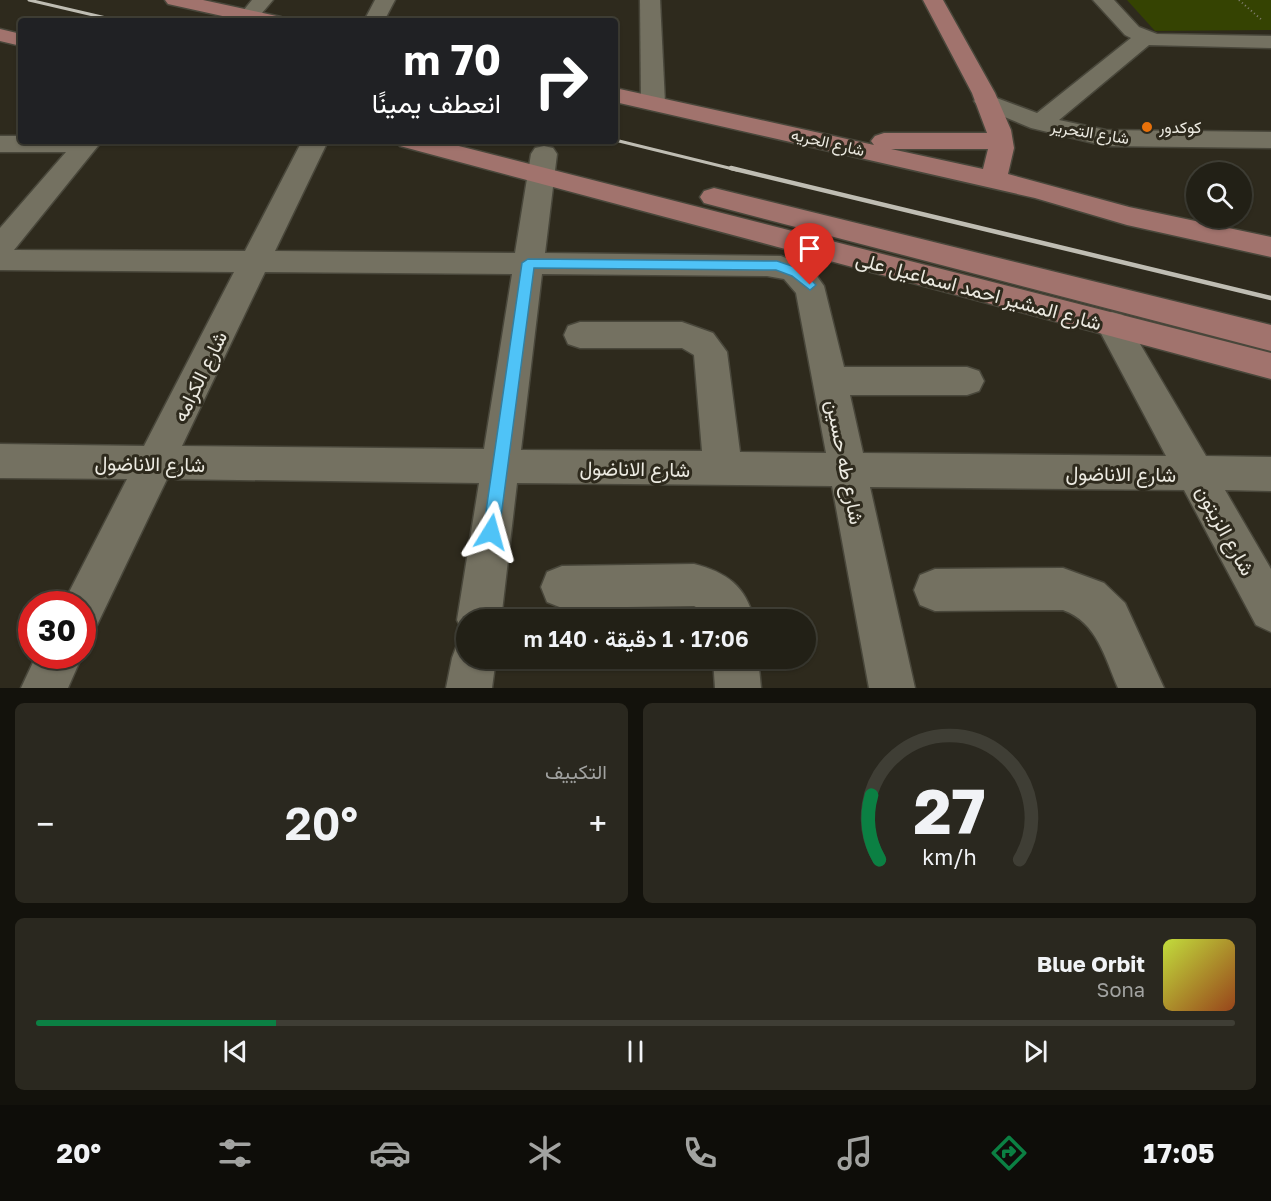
<!DOCTYPE html>
<html lang="ar">
<meta charset="utf-8">
<style>
:root{--surface:#222016;--page:#2a281f;--text:#f1f3f6;--muted:#a2a3a1;--line:#3f3e35;--accent:#0b8043}
body{margin:0;font-family:"Golos Text",Vazirmatn,sans-serif;background:var(--page);color:var(--text);direction:rtl;height:100vh;display:flex;flex-direction:column;font-size:22px;white-space:nowrap}
*{box-sizing:border-box;margin:0}
p{font-size:20px;color:var(--muted)}
.icon{flex:none;width:33px;height:33px;fill:none;stroke:currentColor;stroke-width:2;stroke-linecap:round;stroke-linejoin:round}
.map{position:relative;height:688px;overflow:hidden;direction:ltr}
.panel{display:flex;flex-direction:column;gap:15px;padding:15px;background:#13120c;flex:1}
.panel>*{flex:none}
.hud{position:absolute;left:18px;top:18px;width:600px;height:126px;border-radius:6px;box-shadow:0 2px 4px #0004,0 0 0 2px var(--line);direction:rtl;background:#202124;color:#fff;overflow:hidden}
.fabs{position:absolute;left:1186px;top:162px;display:grid;gap:12px}
.fabs a{display:grid;place-items:center;width:66px;height:66px;border-radius:50%;background:var(--surface);box-shadow:0 2px 4px #0004,0 0 0 2px var(--line);font-size:30px}
.speed{position:absolute;left:18px;top:591px;display:flex;gap:12px;font-size:30px;font-weight:700;text-align:center}
.speed>*{display:grid;place-content:center;width:78px;height:78px;border-radius:50%;background:var(--surface);box-shadow:0 2px 4px #0004,0 0 0 2px var(--line);line-height:1}
.speed .limit{border:9px solid #d22;background:#fff;color:#111}
.pin{position:absolute;display:grid;place-items:center;width:51px;height:51px;color:#fff;margin:-62px -26px;border-radius:50% 50% 50% 0;rotate:-45deg;box-shadow:0 0 6px #0007}
.pin .icon{rotate:45deg}
.me{position:absolute;width:66px;margin:-33px;rotate:8deg;stroke-linejoin:round;filter:drop-shadow(0 0 4px #0008)}
.turn{display:flex;align-items:center;gap:21px;height:126px;padding:0 18px;font-size:27px}
.turn .icon{width:78px;height:78px;stroke-width:2.5}
.turn b{display:block;font-size:42px;line-height:51px}
.big{font-size:45px;font-weight:600;line-height:1.1}
.panel .widget{flex:1;display:flex;flex-direction:column;justify-content:center;gap:9px;min-width:0;padding:0 21px;border-radius:9px;background:var(--page)}
.panel .dial{align-items:center;gap:0}
.dial svg{height:156px;overflow:visible;fill:none;stroke:var(--line);stroke-width:7;stroke-linecap:round;text-anchor:middle}
.dial text{fill:var(--text);stroke:none}
.song{display:flex;align-items:center;gap:18px}
.cover{width:72px;height:72px;border-radius:9px;background:linear-gradient(135deg,hsl(70 70% 55%),hsl(20 70% 35%))}
.played{height:6px;border-radius:3px;background:linear-gradient(90deg,var(--accent) 20%,var(--line) 20%)}
.keys{display:flex;justify-content:space-around;direction:ltr}
.heat{display:flex;justify-content:space-between;align-items:center;font-size:33px;direction:ltr}
.panel .tiles{flex:1;display:grid;gap:15px;grid-template-columns:1fr 1fr}
.widget:last-child{grid-column:span 2}
.trip{position:absolute;left:456px;top:609px;width:360px;height:60px;border-radius:30px;background:var(--surface);box-shadow:0 2px 4px #0004,0 0 0 2px var(--line);font-weight:600;line-height:60px;text-align:center;direction:rtl}
.tab-bar{display:flex;height:96px;justify-content:space-around;align-items:center;background:#0e0d09;color:var(--muted)}
.tab-bar .icon{width:42px;height:42px}
.tab-bar .on{color:var(--accent)}
.tab-bar b{font-size:27px;color:var(--text)}
.map>svg:first-child{display:block}
.green{fill:#354302}
.lines{fill:none;stroke-linecap:round;stroke-linejoin:round}
.minor-casing{stroke:#49473b;stroke-width:3}
.major-casing{stroke:#49473b;stroke-width:3}
.path{stroke:#858276;stroke-width:2;stroke-dasharray:1 3;stroke-linecap:butt}
.minor{fill:#747161;fill-rule:evenodd}
.major{fill:#a1736d;fill-rule:evenodd}
.rail-far1{stroke:#bfbdb3;stroke-width:3}
.rail{stroke:#bfbdb3;stroke-width:4.5}
.route{fill:#4fc3f7;stroke:#337fa1;stroke-width:1.5}
.food-dot{fill:#e8710a;stroke:#2e2a1d;stroke-width:2}
.labels{text-anchor:middle;dominant-baseline:central;stroke-width:6;stroke-linejoin:round;paint-order:stroke}
.far-poi-label{font-size:16px;fill:#eceae1;stroke:#2e2a1d;text-anchor:start}
.far-street-label{font-size:16px;fill:#eceae1;stroke:#2e2a1d}
.street-label{font-size:20px;fill:#eceae1;stroke:#2e2a1d}
</style>
<div class="map">
<svg width="1271" height="688" viewBox="0 0 1271 688">
<rect width="100%" height="100%" fill="#2e2a1d"/>
<path class="green" d="M 1127,0 L 1271,0 L 1271,30 L 1155,31 Z"/>
<g class="lines">
<g class="minor-casing">
<g id="minor">
<path d="M 252,0 L 273,0 L 256,20 L 242,20 L 239,16 Z"/>
<path d="M 375,0 L 395,0 L 384,21 L 364,21 Z"/>
<path d="M 640,0 L 660,0 L 665,103 L 661,108 L 645,108 L 641,103 Z"/>
<path d="M 1093,0 L 1114,0 L 1139,27 L 1157,34 L 1271,36 L 1271,48 L 1149,45 L 1059,120 L 1106,130 L 1271,132 L 1271,148 L 1106,146 L 1031,128 L 978,106 L 974,101 L 978,96 L 986,94 L 1037,113 L 1131,38 L 1125,35 Z"/>
<path d="M 0,136 L 21,136 L 21,141 L 102,141 L 14,250 L 245,251 L 302,141 L 328,141 L 275,251 L 515,253 L 531,154 L 535,148 L 544,146 L 553,148 L 557,154 L 545,253 L 781,256 L 811,268 L 824,286 L 844,367 L 967,367 L 979,371 L 984,381 L 979,391 L 967,395 L 850,395 L 863,453 L 1166,456 L 1096,324 L 1101,315 L 1112,312 L 1123,315 L 1206,456 L 1271,457 L 1271,491 L 1225,490 L 1271,569 L 1271,632 L 1256,625 L 1184,490 L 870,487 L 915,688 L 869,688 L 832,486 L 517,483 L 501,620 L 466,620 L 466,637 L 457,620 L 479,483 L 167,479 L 97,625 L 82,631 L 82,604 L 63,604 L 127,479 L 0,478 L 0,444 L 144,446 L 234,272 L 0,270 L 0,228 L 66,152 L 0,152 ZM 265,272 L 512,274 L 484,449 L 182,446 ZM 542,274 L 767,276 L 784,279 L 796,293 L 826,453 L 740,452 L 727,352 L 713,333 L 682,322 L 580,322 L 568,326 L 564,335 L 568,344 L 580,348 L 682,348 L 694,355 L 702,451 L 521,450 Z"/>
<path d="M 694,564 C 726,572 746,586 754,620 L 710,620 L 704,611 L 694,606 L 562,608 L 547,602 L 541,587 L 547,572 L 562,566 Z"/>
<path d="M 1063,568 L 1104,583 L 1125,603 L 1164,688 L 1118,688 C 1105,658 1097,622 1063,610 L 935,611 L 920,605 L 914,590 L 920,575 L 935,569 Z"/>
<path d="M 466,639 L 466,658 L 496,658 L 492,688 L 446,688 L 452,658 L 458,642 Z"/>
<path d="M 36,656 L 82,656 L 68,688 L 21,688 Z"/>
<path d="M 713,658 L 758,658 L 761,688 L 715,688 Z"/>
</g>
</g>
<g class="major-casing">
<g id="major">
<path d="M 165,0 L 203,0 L 281,17 L 284,21 L 245,21 L 168,4 Z"/>
<path d="M 923,0 L 943,0 L 995,93 L 1011,130 L 1014,148 L 1008,174 L 1129,207 L 1271,237 L 1271,257 L 1127,225 L 1035,198 L 615,102 L 615,88 L 874,145 L 871,141 L 875,136 L 884,133 L 987,133 L 972,93 ZM 891,149 L 988,149 L 983,169 Z"/>
<path d="M 0,29 L 21,34 L 21,46 L 0,41 Z"/>
<path d="M 396,141 L 439,141 L 1271,353 L 1271,379 L 400,146 Z"/>
<path d="M 714,188 L 1271,325 L 1271,351 L 704,203 L 700,197 L 704,191 Z"/>
</g>
</g>
<path class="path" d="M 1239,0 L 1263,21"/>
<use href="#minor" class="minor"/>
<use href="#major" class="major"/>
<g class="rail-far1">
<path d="M 29,0 L 119,21"/>
<path d="M 615,140 L 737,170"/>
</g>
<path class="rail" d="M 731,168 L 1271,298"/>
</g>
<path class="route" d="M 528,259 L 777,261 L 801,269 L 816,285 L 810,290 L 792,276 L 776,270 L 534,268 L 499,532 L 497,538 L 491,540 L 485,538 L 483,532 L 522,263 Z"/>
<circle class="food-dot" cx="1147" cy="127" r="6"/>
<g class="labels">
<g class="far-poi-label">
<text x="1159" y="127">كوكدور</text>
</g>
<g class="far-street-label">
<text transform="translate(1090 132) rotate(9)">شارع التحرير</text>
<text transform="translate(828 142) rotate(13)">شارع الحريه</text>
</g>
<g class="street-label">
<text transform="translate(979 290) rotate(15)">شارع المشير احمد اسماعيل على</text>
<text transform="translate(199 376) rotate(-64)">شارع الكرامه</text>
<text transform="translate(846 462) rotate(79)">شارع طه حسين</text>
<text transform="translate(150 463) rotate(1)">شارع الاناضول</text>
<text transform="translate(635 468) rotate(1)">شارع الاناضول</text>
<text transform="translate(1121 473) rotate(1)">شارع الاناضول</text>
<text transform="translate(1226 530) rotate(61)">شارع الزيتون</text>
</g>
</g>
</svg>
<div class="fabs">
<a><svg class="icon" aria-label="search" viewBox="0 0 24 24"><circle cx="10" cy="10" r="6"/><path d="M15 15l6 6"/></svg></a>
</div>
<div class="speed"><div class="limit">30</div></div>
<div class="pin" style="left:810px;top:285px;background:#d93025"><svg class="icon" aria-label="arrive" viewBox="0 0 24 24"><path d="M6 21V4h12l-3 4 3 4H6"/></svg></div>
<svg class="me" style="left:491px;top:532px" viewBox="-20 -20 40 40"><path d="M0-17L14 15 0 8-14 15z" fill="#4fc3f7" stroke="#fff" stroke-width="4"/></svg>
<div class="trip">17:06 · 1 دقيقة · 140 m</div>
<div class="hud">
<div class="turn"><svg class="icon" aria-label="right" viewBox="0 0 24 24"><path d="M7 20v-9h11M14 6l5 5-5 5"/></svg><div><b>70 m</b>انعطف يمينًا</div></div>
</div>
</div>
<section class="panel">
<div class="tiles">
<div class="widget dial"><svg viewBox="0 0 100 80">
<path d="M14 69A42 42 0 1 1 86 69"/>
<path d="M14 69A42 42 0 0 1 10 36" stroke="#0b8043"/>
<text x="50" y="56" font-size="32" font-weight="700">27</text>
<text x="50" y="72" font-size="11">km/h</text>
</svg></div>
<div class="widget"><p>التكييف</p>
<div class="heat"><a>−</a><b class="big">20°</b><a>+</a></div>
</div>
<div class="widget">
<div class="song"><i class="cover"></i><div><b>Blue Orbit</b><p>Sona</p></div></div>
<div class="played"></div>
<div class="keys"><svg class="icon" aria-label="previous" viewBox="0 0 24 24"><path d="M18 5L8 12l10 7zM5 5v14"/></svg><svg class="icon" aria-label="pause" viewBox="0 0 24 24"><path d="M8 5v14M16 5v14"/></svg><svg class="icon" aria-label="next" viewBox="0 0 24 24"><path d="M6 5l10 7-10 7zM19 5v14"/></svg></div>
</div>
</div>
</section>
<nav class="tab-bar">
<b>17:05</b>
<svg class="icon on" aria-label="directions" viewBox="0 0 24 24"><path d="M12 3l9 9-9 9-9-9zM9 14v-3h6M13 9l2 2-2 2"/></svg>
<svg class="icon" aria-label="music" viewBox="0 0 24 24"><path d="M9 18V5l10-2v13"/><circle cx="6" cy="18" r="3"/><circle cx="16" cy="16" r="3"/></svg>
<svg class="icon" aria-label="phone" viewBox="0 0 24 24"><path d="M5 4h4l2 5-3 2q2 4 5 5l2-3 5 2v4C11 20 4 13 5 4z"/></svg>
<svg class="icon" aria-label="climate" viewBox="0 0 24 24"><path d="M12 3v18M4 7l16 10M4 17L20 7"/></svg>
<svg class="icon" aria-label="car" viewBox="0 0 24 24"><path d="M5 17H2v-5l4-1 3-4h7l3 4 3 1v5h-3M9 17h6M6 11h13"/><circle cx="7" cy="17" r="2"/><circle cx="17" cy="17" r="2"/></svg>
<svg class="icon" aria-label="filters" viewBox="0 0 24 24"><path d="M4 7h16M4 17h16"/><circle cx="9" cy="7" r="2"/><circle cx="15" cy="17" r="2"/></svg>
<b>20°</b>
</nav>
